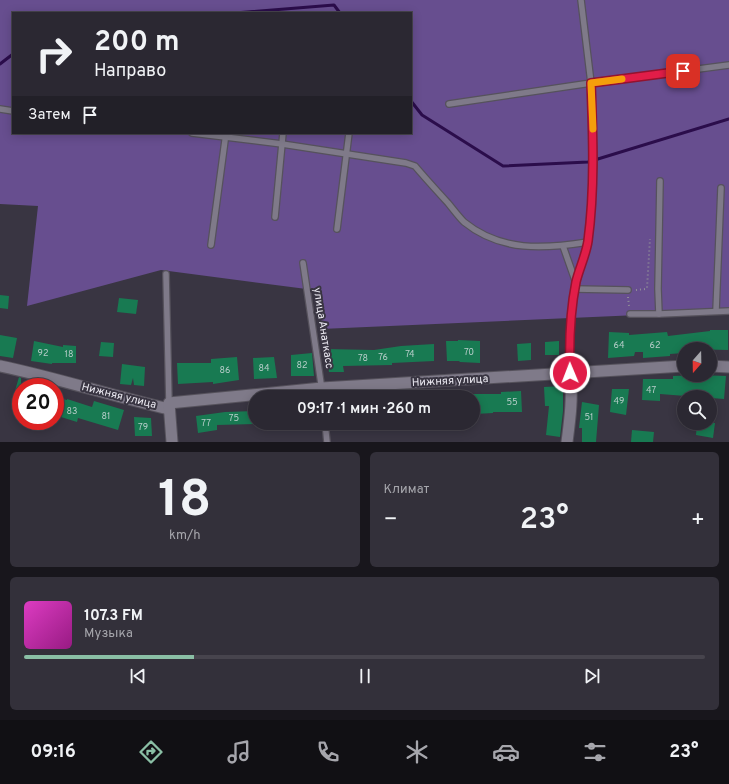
<!DOCTYPE html>
<html lang="ru">
<meta charset="utf-8">
<style>
:root{--surface:#2b2832;--page:#33303a;--text:#f1f3f6;--muted:#a6a6ac;--line:#47444d;--accent:#8abfa5}
body{margin:0;font-family:Overpass,sans-serif;background:var(--page);color:var(--text);height:100vh;display:flex;flex-direction:column;font-size:15px;white-space:nowrap}
*{box-sizing:border-box;margin:0}
p{font-size:13px;color:var(--muted)}
.icon{flex:none;width:22px;height:22px;fill:none;stroke:currentColor;stroke-width:2;stroke-linecap:round;stroke-linejoin:round}
.map{position:relative;height:442px;overflow:hidden}
.panel{display:flex;flex-direction:column;gap:10px;padding:10px;background:#18161c;flex:1}
.panel>*{flex:none}
.hud{position:absolute;left:12px;top:12px;width:400px;height:122px;border-radius:0px;box-shadow:0 2px 10px #0003,0 0 0 1px var(--line);background:#2b2832;color:var(--text);overflow:hidden}
.needle{width:26px;rotate:200deg}
.fabs{position:absolute;left:677px;top:342px;display:grid;gap:8px}
.fabs a{display:grid;place-items:center;width:40px;height:40px;border-radius:50%;background:var(--surface);box-shadow:0 2px 10px #0003,0 0 0 1px var(--line);font-size:20px}
.speed{position:absolute;left:12px;top:378px;display:flex;gap:8px;font-size:20px;font-weight:700;text-align:center}
.speed>*{display:grid;place-content:center;width:52px;height:52px;border-radius:50%;background:var(--surface);box-shadow:0 2px 10px #0003,0 0 0 1px var(--line);line-height:1}
.speed .limit{border:6px solid #d22;background:#fff;color:#111}
.pin{position:absolute;display:grid;place-items:center;width:34px;height:34px;color:#fff;margin:-17px;border-radius:8px;box-shadow:0 2px 6px #0006}
.me{position:absolute;width:44px;margin:-22px;rotate:359deg;stroke-linejoin:round;filter:drop-shadow(0 0 3px #0008)}
.turn{display:flex;align-items:center;gap:14px;height:84px;padding:0 16px;font-size:18px}
.turn .icon{width:52px;height:52px;stroke-width:2.5}
.turn b{display:block;font-size:28px;line-height:34px}
.then{display:flex;align-items:center;height:38px;padding:0 16px;background:#0003;gap:8px;font-size:15px}
.big{font-size:30px;font-weight:600;line-height:1.1}
.panel .tile{flex:1;display:flex;flex-direction:column;justify-content:center;gap:6px;min-width:0;padding:0 14px;border-radius:6px;background:var(--page)}
.panel .dial{align-items:center;gap:0}
.dial b{font-size:52px;line-height:1}
.song{display:flex;align-items:center;gap:12px}
.cover{width:48px;height:48px;border-radius:6px;background:linear-gradient(135deg,hsl(310 70% 55%),hsl(310 70% 35%))}
.played{height:4px;border-radius:2px;background:linear-gradient(90deg,var(--accent) 25%,var(--line) 25%)}
.keys{display:flex;justify-content:space-around;direction:ltr}
.heat{display:flex;justify-content:space-between;align-items:center;font-size:22px;direction:ltr}
.panel .tiles{flex:1;display:grid;gap:10px;grid-template-columns:1fr 1fr}
.tile:last-child{grid-column:span 2}
.trip{position:absolute;left:248px;top:390px;width:232px;height:40px;border-radius:20px;background:var(--surface);box-shadow:0 2px 10px #0003,0 0 0 1px var(--line);font-weight:600;line-height:40px;text-align:center}
.dock{display:flex;height:64px;justify-content:space-around;align-items:center;background:#111014;color:var(--muted)}
.dock .icon{width:28px;height:28px}
.dock .selected{color:var(--accent)}
.dock b{font-size:18px;color:var(--text)}
.map>svg:first-child{display:block}
.green{fill:#674e8f;fill-rule:evenodd}
.lines{fill:none;stroke-linecap:round;stroke-linejoin:round}
.stream{stroke:#2b0d4b;stroke-width:3}
.building{fill:#187a52}
.lane-casing{stroke:#56525c;stroke-width:8}
.street-casing{stroke:#56525c;stroke-width:13}
.path{stroke:#908d98;stroke-width:2;stroke-dasharray:1 3;stroke-linecap:butt}
.lane{stroke:#7f7a89;stroke-width:5.5}
.street{stroke:#7f7a89;stroke-width:11}
.route-casing{stroke:#92132f;stroke-width:10}
.route{stroke:#e11d48;stroke-width:7}
.slow{stroke:#f59e0b;stroke-width:7}
.labels{text-anchor:middle;dominant-baseline:central;stroke-width:4;stroke-linejoin:round;paint-order:stroke}
.number-label{font-size:9px;fill:#b6cdc9}
.street-label{font-size:11px;fill:#ebe9f1;stroke:#393542}
</style>
<div class="map">
<svg width="729" height="442" viewBox="0 0 729 442">
<rect width="100%" height="100%" fill="#393542"/>
<path class="green" d="M 0,0 L 729,0 L 729,311 L 321,329 L 322,291 L 161,270 L 27,306 L 38,206 L 0,204 ZM 13,13 L 411,13 L 411,133 L 13,133 Z"/>
<g class="lines">
<g class="stream">
<path d="M 235,13 L 334,5 L 340,13"/>
<path d="M 0,64 L 13,54"/>
<path d="M 411,101 L 422,115 L 503,166 L 588,162 L 729,119"/>
</g>
</g>
<g class="building">
<path d="M 0,295 L 9,296 L 8,309 L 0,308 Z"/>
<path d="M 119,298 L 138,300 L 136,314 L 117,312 Z"/>
<path d="M 710,330 L 728,330 L 728,350 L 684,349 L 684,353 L 670,354 L 670,356 L 643,358 L 643,352 L 635,352 L 634,356 L 608,358 L 609,332 L 629,333 L 629,335 L 667,332 L 668,336 L 710,331 Z"/>
<path d="M 0,335 L 17,338 L 13,358 L 0,356 Z"/>
<path d="M 458,340 L 480,341 L 480,363 L 460,362 L 459,361 L 447,361 L 446,341 L 458,341 Z"/>
<path d="M 34,341 L 63,347 L 63,345 L 76,346 L 76,363 L 52,363 L 52,364 L 31,361 Z"/>
<path d="M 559,341 L 559,355 L 545,355 L 545,342 Z"/>
<path d="M 101,342 L 114,343 L 113,357 L 99,356 Z"/>
<path d="M 531,343 L 531,360 L 518,361 L 517,344 Z"/>
<path d="M 434,344 L 434,361 L 392,363 L 392,365 L 343,366 L 344,372 L 329,372 L 325,349 L 374,350 L 401,346 Z"/>
<path d="M 312,353 L 314,376 L 291,376 L 291,355 Z"/>
<path d="M 237,357 L 239,380 L 213,384 L 213,382 L 178,384 L 177,363 L 211,363 L 211,359 Z"/>
<path d="M 274,357 L 277,378 L 254,379 L 253,358 Z"/>
<path d="M 122,364 L 145,367 L 144,386 L 134,385 L 133,378 L 131,385 L 120,384 Z"/>
<path d="M 699,375 L 726,376 L 724,399 L 660,394 L 660,401 L 642,400 L 643,379 L 673,379 L 673,376 Z"/>
<path d="M 19,377 L 21,378 L 21,404 L 12,401 Z"/>
<path d="M 563,386 L 563,411 L 560,437 L 546,435 L 549,406 L 545,406 L 544,387 Z"/>
<path d="M 612,389 L 629,389 L 626,415 L 610,412 Z"/>
<path d="M 521,391 L 522,412 L 493,412 L 493,413 L 475,414 L 472,394 L 501,394 L 501,392 Z"/>
<path d="M 55,397 L 67,400 L 67,399 L 92,407 L 94,401 L 124,410 L 118,430 L 78,418 L 77,422 L 61,417 L 62,416 L 55,414 Z"/>
<path d="M 582,402 L 599,405 L 596,442 L 582,442 L 582,428 L 579,428 Z"/>
<path d="M 255,411 L 255,424 L 217,425 L 217,430 L 198,433 L 196,416 L 225,412 Z"/>
<path d="M 134,417 L 151,418 L 152,436 L 135,436 Z"/>
<path d="M 697,423 L 715,423 L 713,438 L 696,435 Z"/>
<path d="M 632,430 L 654,432 L 653,442 L 631,442 Z"/>
</g>
<g class="lines">
<g class="lane-casing">
<g id="lane">
<path d="M 449,104 L 591,83 L 729,65"/>
<path d="M 0,109 L 13,111"/>
<path d="M 192,133 L 282,144 L 406,163 L 415,166 C 426,179 437,191 448,203 C 453,209 458,216 464,222 C 501,252 544,249 588,242"/>
<path d="M 275,217 L 283,133"/>
<path d="M 337,229 L 349,133"/>
<path d="M 211,245 L 226,133"/>
<path d="M 563,246 L 576,283"/>
<path d="M 303,263 L 323,397"/>
<path d="M 166,274 L 169,403"/>
<path d="M 575,289 L 628,290"/>
<path d="M 716,311 L 721,188"/>
<path d="M 630,314 L 659,314 L 729,311"/>
<path d="M 659,314 L 658,289 L 660,181"/>
<path d="M 570,373 L 569,350 L 571,318 L 576,283 L 588,242 L 594,166 L 591,83 L 581,0"/>
<path d="M 325,423 L 327,442"/>
</g>
</g>
<g class="street-casing">
<g id="street">
<path d="M 0,366 C 57,378 112,396 169,409"/>
<path d="M 710,366 L 729,367"/>
<path d="M 172,442 L 169,403 L 322,388 L 684,366"/>
<path d="M 567,442 C 570,419 573,397 570,373"/>
</g>
</g>
<g class="path">
<path d="M 636,290 L 646,289 L 647,288 L 650,239"/>
<path d="M 628,297 L 629,306"/>
</g>
<use href="#lane" class="lane"/>
<use href="#street" class="street"/>
</g>
<g class="lines">
<g class="route-casing">
<path id="route" d="M 570,373 C 569,343 570,312 576,282 C 579,269 586,255 588,241 C 595,189 593,136 591,83 L 683,71"/>
</g>
<use href="#route" class="route"/>
<path class="slow" d="M 593,129 L 591,83 L 622,79"/>
</g>
<g class="labels">
<g class="number-label">
<text x="619" y="345">64</text>
<text x="655" y="345">62</text>
<text x="469" y="352">70</text>
<text x="43" y="353">92</text>
<text x="69" y="354">18</text>
<text x="410" y="354">74</text>
<text x="383" y="357">76</text>
<text x="363" y="358">78</text>
<text x="302" y="365">82</text>
<text x="264" y="368">84</text>
<text x="225" y="370">86</text>
<text x="651" y="390">47</text>
<text x="619" y="401">49</text>
<text x="512" y="402">55</text>
<text x="72" y="411">83</text>
<text x="106" y="416">81</text>
<text x="589" y="417">51</text>
<text x="234" y="418">75</text>
<text x="206" y="423">77</text>
<text x="143" y="427">79</text>
</g>
<g class="street-label">
<text transform="translate(323 328) rotate(81)">улица Анаткасс</text>
<text transform="translate(450 381) rotate(-3)">Нижняя улица</text>
<text transform="translate(119 396) rotate(14)">Нижняя улица</text>
</g>
</g>
</svg>
<div class="fabs">
<a><svg class="needle" viewBox="-14 -14 28 28"><path d="M0-13l5 13h-10z" fill="#e53935"/><path d="M0 13l5-13h-10z" fill="#a6a6ac"/></svg></a>
<a><svg class="icon" aria-label="search" viewBox="0 0 24 24"><circle cx="10" cy="10" r="6"/><path d="M15 15l6 6"/></svg></a>
</div>
<div class="speed"><div class="limit">20</div></div>
<div class="pin" style="left:683px;top:71px;background:#d93025"><svg class="icon" aria-label="arrive" viewBox="0 0 24 24"><path d="M6 21V4h12l-3 4 3 4H6"/></svg></div>
<svg class="me" style="left:570px;top:373px" viewBox="-20 -20 40 40"><circle r="17" fill="#e11d48" stroke="#fff" stroke-width="3"/><path d="M0-11L8 9 0 5-8 9z" fill="#fff"/></svg>
<div class="trip">09:17 · 1 мин · 260 m</div>
<div class="hud">
<div class="turn"><svg class="icon" aria-label="right" viewBox="0 0 24 24"><path d="M7 20v-9h11M14 6l5 5-5 5"/></svg><div><b>200 m</b>Направо</div></div>
<div class="then">Затем<svg class="icon" aria-label="arrive" viewBox="0 0 24 24"><path d="M6 21V4h12l-3 4 3 4H6"/></svg></div>
</div>
</div>
<section class="panel">
<div class="tiles">
<div class="tile dial"><b>18</b><p>km/h</p></div>
<div class="tile"><p>Климат</p>
<div class="heat"><a>−</a><b class="big">23°</b><a>+</a></div>
</div>
<div class="tile">
<div class="song"><i class="cover"></i><div><b>107.3 FM</b><p>Музыка</p></div></div>
<div class="played"></div>
<div class="keys"><svg class="icon" aria-label="previous" viewBox="0 0 24 24"><path d="M18 5L8 12l10 7zM5 5v14"/></svg><svg class="icon" aria-label="pause" viewBox="0 0 24 24"><path d="M8 5v14M16 5v14"/></svg><svg class="icon" aria-label="next" viewBox="0 0 24 24"><path d="M6 5l10 7-10 7zM19 5v14"/></svg></div>
</div>
</div>
</section>
<nav class="dock">
<b>09:16</b>
<svg class="icon selected" aria-label="directions" viewBox="0 0 24 24"><path d="M12 3l9 9-9 9-9-9zM9 14v-3h6M13 9l2 2-2 2"/></svg>
<svg class="icon" aria-label="music" viewBox="0 0 24 24"><path d="M9 18V5l10-2v13"/><circle cx="6" cy="18" r="3"/><circle cx="16" cy="16" r="3"/></svg>
<svg class="icon" aria-label="phone" viewBox="0 0 24 24"><path d="M5 4h4l2 5-3 2q2 4 5 5l2-3 5 2v4C11 20 4 13 5 4z"/></svg>
<svg class="icon" aria-label="climate" viewBox="0 0 24 24"><path d="M12 3v18M4 7l16 10M4 17L20 7"/></svg>
<svg class="icon" aria-label="car" viewBox="0 0 24 24"><path d="M5 17H2v-5l4-1 3-4h7l3 4 3 1v5h-3M9 17h6M6 11h13"/><circle cx="7" cy="17" r="2"/><circle cx="17" cy="17" r="2"/></svg>
<svg class="icon" aria-label="filters" viewBox="0 0 24 24"><path d="M4 7h16M4 17h16"/><circle cx="9" cy="7" r="2"/><circle cx="15" cy="17" r="2"/></svg>
<b>23°</b>
</nav>
